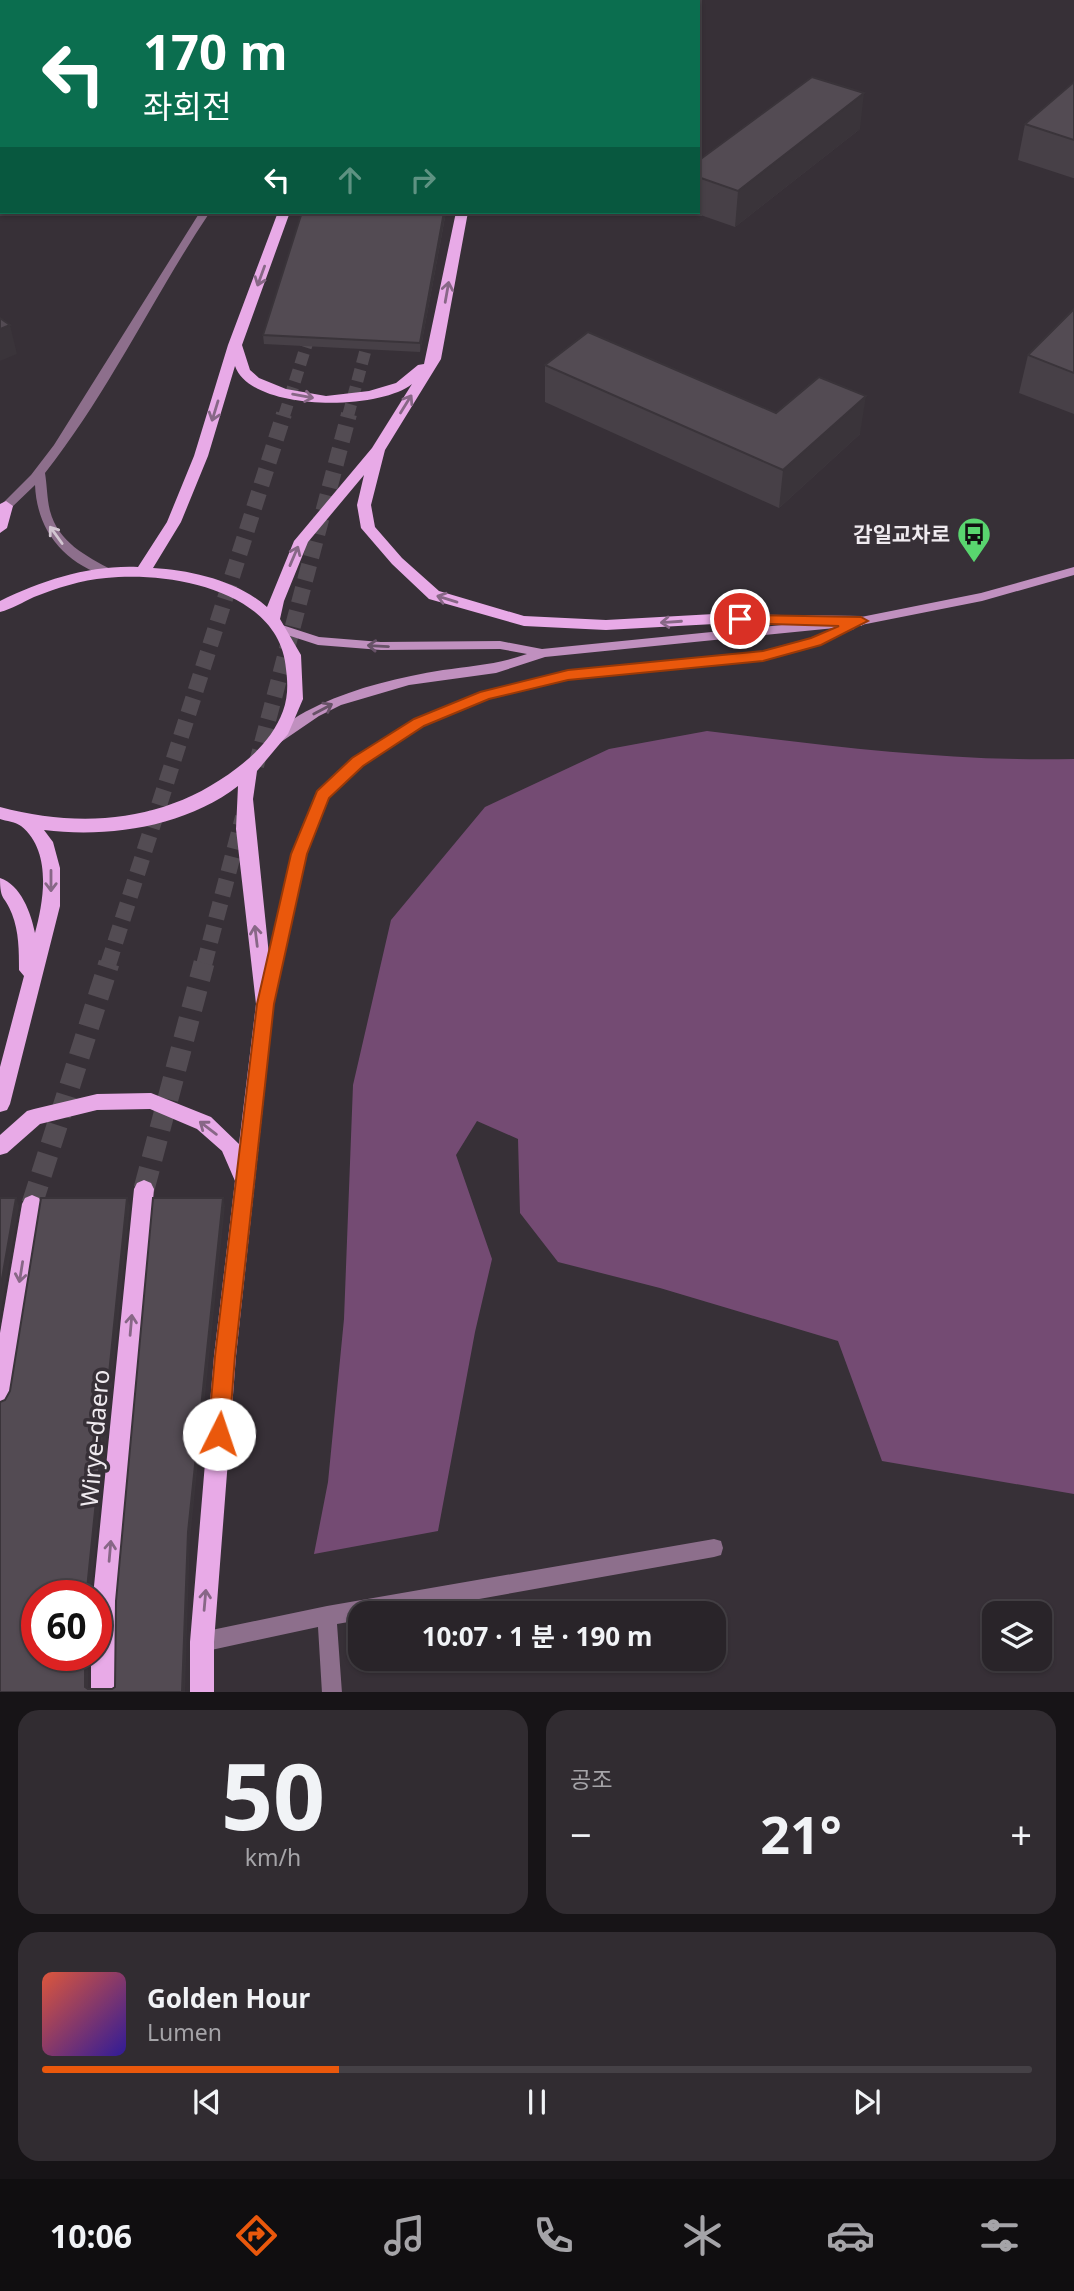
<!DOCTYPE html>
<html lang="ko">
<meta charset="utf-8">
<style>
:root{--surface:#292429;--page:#312c31;--text:#f1f3f6;--muted:#a5a4a8;--line:#454146;--accent:#ea580c}
body{margin:0;font-family:"Noto Sans","Noto Sans KR",sans-serif;background:var(--page);color:var(--text);height:100vh;display:flex;flex-direction:column;font-size:26px;white-space:nowrap}
*{box-sizing:border-box;margin:0}
p{font-size:23px;color:var(--muted)}
.icon{flex:none;width:38px;height:38px;fill:none;stroke:currentColor;stroke-width:2;stroke-linecap:round;stroke-linejoin:round}
.map{position:relative;height:1692px;overflow:hidden}
.side{display:flex;flex-direction:column;gap:18px;padding:18px;background:#171417;flex:1}
.side>*{flex:none}
.banner{position:absolute;left:0px;top:0px;width:700px;height:214px;box-shadow:0 2px 5px #0004,0 0 0 2px var(--line);background:#0b6e4f;color:#fff;overflow:hidden}
.fabs{position:absolute;left:982px;top:1601px;display:grid;gap:14px}
.fabs a{display:grid;place-items:center;width:70px;height:70px;border-radius:14px;background:var(--surface);box-shadow:0 2px 5px #0004,0 0 0 2px var(--line);font-size:35px}
.speed{position:absolute;left:21px;top:1580px;display:flex;gap:14px;font-size:35px;font-weight:700;text-align:center}
.speed>*{display:grid;place-content:center;width:91px;height:91px;border-radius:50%;background:var(--surface);box-shadow:0 2px 5px #0004,0 0 0 2px var(--line);line-height:1}
.speed .limit{border:10px solid #d22;background:#fff;color:#111}
.pin{position:absolute;display:grid;place-items:center;width:60px;height:60px;color:#fff;margin:-30px;border:4px solid #fff;border-radius:50%;box-shadow:0 2px 7px #0007}
.me{position:absolute;width:77px;margin:-38px;rotate:4deg;stroke-linejoin:round;filter:drop-shadow(0 0 5px #0008)}
.turn{display:flex;align-items:center;gap:24px;height:147px;padding:0 28px;font-size:32px}
.turn .icon{width:91px;height:91px;stroke-width:2.5}
.turn b{display:block;font-size:49px;line-height:60px}
.lanes{display:flex;align-items:center;height:66px;padding:0 28px;background:#0003;justify-content:center;gap:35px;direction:ltr}
.lanes .off{opacity:.35}
.big{font-size:52px;font-weight:700;line-height:1.1}
.side .tile{flex:1;display:flex;flex-direction:column;justify-content:center;gap:10px;min-width:0;padding:0 24px;border-radius:21px;background:var(--page)}
.side .dial{align-items:center;gap:0}
.dial b{font-size:91px;line-height:1}
.song{display:flex;align-items:center;gap:21px}
.cover{width:84px;height:84px;border-radius:10px;background:linear-gradient(135deg,hsl(10 70% 55%),hsl(250 70% 35%))}
.played{height:7px;border-radius:4px;background:linear-gradient(90deg,var(--accent) 30%,var(--line) 30%)}
.keys{display:flex;justify-content:space-around;direction:ltr}
.heat{display:flex;justify-content:space-between;align-items:center;font-size:38px;direction:ltr}
.side .tiles{flex:1;display:grid;gap:18px;grid-template-columns:1fr 1fr}
.tile:last-child{grid-column:span 2}
.trip{position:absolute;left:348px;top:1601px;width:378px;height:70px;border-radius:21px;background:var(--surface);box-shadow:0 2px 5px #0004,0 0 0 2px var(--line);font-weight:700;line-height:70px;text-align:center}
.menu{display:flex;height:112px;justify-content:space-around;align-items:center;background:#100e10;color:var(--muted)}
.menu .icon{width:49px;height:49px}
.menu .active{color:var(--accent)}
.menu b{font-size:32px;color:var(--text)}
.map>svg:first-child{display:block}
.green{fill:#744b73}
.lines{fill:none;stroke-linecap:round;stroke-linejoin:round}
.primary-tunnel-far2{stroke:#534c53;stroke-width:12;stroke-dasharray:12 6;stroke-linecap:butt}
.primary-tunnel-far1{stroke:#534c53;stroke-width:16;stroke-dasharray:16 8;stroke-linecap:butt}
.primary-tunnel{stroke:#534c53;stroke-width:21;stroke-dasharray:21 10;stroke-linecap:butt}
.minor{fill:#8d6f8c;fill-rule:evenodd}
.secondary{fill:#c090bf;fill-rule:evenodd}
.primary{fill:#e8aae7;fill-rule:evenodd}
.wall{fill:#474047}
.shaded-wall{fill:#3a343a}
.building{fill:#534b53;stroke:#3a343a;stroke-width:2}
.oneway{stroke:#876786}
.oneway2{stroke:#d2c5d1}
.oneway3{stroke:#675267}
.route{fill:#ea580c;stroke:#983908;stroke-width:2}
.labels{text-anchor:middle;dominant-baseline:central;stroke-width:7;stroke-linejoin:round;paint-order:stroke}
.poi-label{font-size:21px;font-weight:bold;fill:#efeaef;stroke:#373037;text-anchor:end}
.near-street-label{font-size:24px;fill:#efeaef;stroke:#373037}
</style>
<div class="map">
<svg width="1074" height="1693" viewBox="0 0 1074 1693">
<rect width="100%" height="100%" fill="#373037"/>
<g class="green">
<path d="M 0,0 L 277,0 L 2,2 L 2,76 Z"/>
<path d="M 707,731 C 829,746 951,762 1074,759 L 1074,1494 L 882,1461 L 838,1341 L 660,1288 L 558,1262 L 520,1213 L 518,1139 L 477,1121 L 456,1155 L 492,1259 L 475,1332 L 438,1531 L 314,1554 L 328,1482 L 344,1319 L 353,1085 L 391,920 L 485,807 L 609,749 Z"/>
</g>
<g class="lines">
<g class="primary-tunnel-far2">
<path d="M 284,416 L 313,324"/>
<path d="M 348,416 L 372,326"/>
</g>
<g class="primary-tunnel-far1">
<path d="M 256,766 L 349,414"/>
<path d="M 108,965 L 284,414"/>
<path d="M 204,965 L 243,817"/>
</g>
<g class="primary-tunnel">
<path d="M 144,1189 L 204,963"/>
<path d="M 32,1204 L 109,963"/>
</g>
<g class="minor">
<path d="M 200,212 L 210,212 C 153,297 109,392 45,473 C 47,485 47,499 50,511 C 58,542 86,556 112,570 L 114,573 L 108,577 C 64,563 37,531 35,485 L 10,509 L 6,510 L 0,506 L 31,475 L 54,445 Z"/>
<path d="M 714,1539 L 721,1541 L 723,1548 L 721,1555 L 714,1557 L 395,1614 L 360,1614 L 360,1620 L 337,1624 L 342,1693 L 322,1693 L 318,1627 L 202,1652 L 195,1649 L 192,1642 L 195,1635 L 202,1632 L 327,1606 Z"/>
</g>
<path class="secondary" d="M 1074,567 L 1074,575 L 982,601 L 856,626 L 854,629 L 820,644 L 763,660 L 568,679 L 488,699 L 424,725 L 363,765 L 328,798 L 306,854 L 274,994 L 272,998 L 262,998 L 260,994 L 292,854 L 315,795 L 353,759 L 414,719 L 480,692 L 568,671 L 763,652 L 812,638 L 835,628 L 545,657 L 496,673 L 409,685 L 341,705 L 319,716 L 278,744 L 271,739 C 282,724 302,713 319,705 C 358,687 400,677 443,670 C 472,666 499,664 527,654 L 500,649 L 381,650 L 318,645 L 275,631 L 273,628 L 275,625 L 279,624 L 319,637 L 381,642 L 500,641 L 542,649 L 861,617 L 981,593 Z"/>
<g class="primary">
<path d="M 346,0 L 356,0 L 345,2 Z"/>
<rect x="489" y="0" width="10" height="2"/>
<path d="M 278,212 L 290,212 L 242,345 L 250,370 L 259,378 L 286,389 L 326,396 L 369,391 L 396,383 L 418,365 L 424,364 L 456,212 L 468,212 L 441,359 L 385,450 L 371,505 L 375,527 L 402,558 L 439,591 L 524,616 L 606,620 L 714,614 L 861,616 L 869,621 L 861,626 L 714,624 L 606,630 L 524,626 L 429,599 L 392,564 L 361,528 L 357,505 L 364,475 L 308,542 L 284,601 L 280,619 L 301,655 L 303,699 L 288,734 L 257,771 L 253,799 L 274,1004 L 236,1356 L 214,1642 L 214,1693 L 190,1693 L 190,1642 L 214,1356 L 235,1181 L 222,1151 L 197,1129 L 150,1109 L 97,1110 L 40,1124 L 7,1153 L 0,1155 L 0,1135 L 27,1111 L 34,1109 L 97,1094 L 151,1093 L 211,1117 L 239,1144 L 256,1004 L 236,829 L 238,786 C 185,827 108,838 44,830 L 53,842 L 60,868 L 60,906 L 10,1104 L 7,1110 L 0,1112 L 0,1067 L 24,976 L 19,970 C 19,951 19,932 12,914 C 5,895 0,902 0,878 C 21,885 31,913 35,933 C 44,900 52,851 21,826 C 16,822 6,821 0,819 L 0,807 C 83,829 167,822 237,768 C 257,753 274,735 283,711 C 288,697 288,684 286,669 C 280,590 169,571 106,578 C 81,580 57,588 34,597 C 23,602 12,609 0,612 L 0,601 C 43,580 90,565 138,567 L 167,522 L 194,456 L 228,345 ZM 235,366 C 251,412 379,411 412,384 L 372,448 L 294,541 L 267,607 C 238,581 191,570 153,568 L 181,522 L 208,456 Z"/>
<path d="M 6,501 L 13,506 L 7,528 L 0,533 L 0,504 Z"/>
<path d="M 144,1180 L 151,1183 L 154,1189 L 116,1608 L 115,1693 L 91,1693 L 91,1656 L 96,1656 L 96,1596 L 93,1596 L 134,1189 L 137,1183 Z"/>
<path d="M 32,1195 L 39,1198 L 42,1204 L 11,1398 L 8,1405 L 0,1408 L 0,1333 L 22,1204 L 25,1198 Z"/>
</g>
</g>
<g class="wall">
<path d="M 1074,82 L 1074,178 L 1073,178 L 1018,160 L 1025,124 Z"/>
<path d="M 2,98 L 2,167 L 0,166 L 0,99 Z"/>
<path d="M 860,129 L 735,227 L 692,212 L 698,212 L 698,161 Z"/>
<path d="M 302,212 L 446,212 L 420,352 L 264,344 L 263,335 Z"/>
<path d="M 1074,309 L 1074,414 L 1019,393 L 1028,355 Z"/>
<path d="M 545,365 L 776,413 L 860,434 L 779,508 L 545,402 Z"/>
</g>
<g class="shaded-wall">
<path d="M 864,93 L 860,129 L 735,227 L 738,191 Z"/>
<path d="M 444,212 L 446,212 L 420,352 L 420,343 Z"/>
<path d="M 10,325 L 17,354 L 0,361 L 0,329 Z"/>
<path d="M 866,396 L 860,434 L 779,508 L 783,470 Z"/>
<path d="M 16,1198 L 19,1206 L 0,1317 L 0,1290 Z"/>
<path d="M 127,1198 L 130,1206 L 91,1593 L 92,1596 L 90,1596 L 87,1589 Z"/>
<path d="M 223,1198 L 225,1206 L 190,1539 L 185,1692 L 182,1692 L 188,1532 Z"/>
<path d="M 85,1656 L 89,1656 L 88,1656 L 88,1692 L 85,1687 Z"/>
</g>
<g class="building">
<rect x="359" y="0" width="123" height="2"/>
<path d="M 812,77 L 864,93 L 738,191 L 698,177 L 698,161 Z"/>
<path d="M 1074,82 L 1074,140 L 1025,124 Z"/>
<path d="M 2,98 L 2,136 L 0,135 L 0,99 Z"/>
<path d="M 302,212 L 444,212 L 420,343 L 263,335 Z"/>
<path d="M 1074,309 L 1074,373 L 1028,355 Z"/>
<path d="M 0,318 L 10,325 L 0,329 Z"/>
<path d="M 588,332 L 776,413 L 819,377 L 866,396 L 783,470 L 545,365 Z"/>
<path d="M 0,1198 L 16,1198 L 0,1290 Z"/>
<path d="M 41,1198 L 127,1198 L 87,1589 L 90,1592 L 90,1596 L 37,1596 L 37,1656 L 85,1656 L 85,1687 L 88,1689 L 112,1689 L 115,1687 L 116,1601 L 153,1198 L 223,1198 L 188,1532 L 182,1692 L 0,1692 L 0,1402 L 5,1400 L 10,1391 Z"/>
</g>
<defs><path id="oneway-shaft" d="M-6 0H5M1.5-3L5.5 0L1.5 3" fill="none" stroke-width="1.6" stroke-linecap="round" stroke-linejoin="round" transform="scale(1.75)"/></defs>
<g class="oneway">
<use href="#oneway-shaft" transform="translate(261 276) rotate(110)"/>
<use href="#oneway-shaft" transform="translate(447 292) rotate(-80)"/>
<use href="#oneway-shaft" transform="translate(303 396) rotate(10)"/>
<use href="#oneway-shaft" transform="translate(406 404) rotate(-58)"/>
<use href="#oneway-shaft" transform="translate(215 411) rotate(107)"/>
<use href="#oneway-shaft" transform="translate(294 556) rotate(-67)"/>
<use href="#oneway-shaft" transform="translate(447 599) rotate(-163)"/>
<use href="#oneway-shaft" transform="translate(671 622) rotate(176)"/>
<use href="#oneway-shaft" transform="translate(51 881) rotate(90)"/>
<use href="#oneway-shaft" transform="translate(256 936) rotate(-97)"/>
<use href="#oneway-shaft" transform="translate(208 1128) rotate(-143)"/>
<use href="#oneway-shaft" transform="translate(21 1272) rotate(99)"/>
<use href="#oneway-shaft" transform="translate(131 1325) rotate(-85)"/>
<use href="#oneway-shaft" transform="translate(110 1551) rotate(-85)"/>
<use href="#oneway-shaft" transform="translate(205 1600) rotate(-85)"/>
</g>
<use class="oneway2" href="#oneway-shaft" transform="translate(56 535) rotate(-126)"/>
<g class="oneway3">
<use href="#oneway-shaft" transform="translate(378 646) rotate(-177)"/>
<use href="#oneway-shaft" transform="translate(323 709) rotate(-28)"/>
</g>
<path class="route" d="M 740,615 L 861,617 L 868,621 L 821,645 L 763,661 L 568,680 L 489,699 L 424,726 L 363,766 L 329,798 L 307,854 L 274,1004 L 235,1356 L 229,1434 L 226,1441 L 219,1444 L 211,1441 L 208,1434 L 215,1356 L 257,1004 L 291,854 L 317,791 L 352,758 L 414,719 L 480,692 L 568,670 L 763,651 L 811,638 L 839,626 L 735,623 L 735,616 Z"/>
<defs>
<g id="bus-pin" transform="scale(1.75)"><path d="M0 17L-7.5 6A9.5 9.5 0 1 1 7.5 6Z" fill="#59d56f" stroke="#373037"/><path d="M-5-6H5V4H4V6H2V4H-2V6H-4V4H-5ZM-3.5-4V0h7V-4ZM-3.5 1.2v1.5H-2V1.2ZM2 1.2v1.5H3.5V1.2Z" fill="#111"/></g>
</defs>
<g fill-rule="evenodd">
<use href="#bus-pin" x="974" y="534"/>
</g>
<g class="labels">
<g class="poi-label">
<text x="950" y="534">감일교차로</text>
</g>
<g class="near-street-label">
<text transform="translate(94 1438) rotate(-85)">Wirye-daero</text>
</g>
</g>
</svg>
<div class="fabs">
<a><svg class="icon" aria-label="layers" viewBox="0 0 24 24"><path d="M12 4l9 5-9 5-9-5zM3 14l9 5 9-5"/></svg></a>
</div>
<div class="speed"><div class="limit">60</div></div>
<div class="pin" style="left:740px;top:619px;background:#d93025"><svg class="icon" aria-label="arrive" viewBox="0 0 24 24"><path d="M6 21V4h12l-3 4 3 4H6"/></svg></div>
<svg class="me" style="left:219px;top:1434px" viewBox="-20 -20 40 40"><circle r="19" fill="#fff"/><path d="M0-13L10 11 0 6-10 11z" fill="#ea580c"/></svg>
<div class="trip">10:07 · 1 분 · 190 m</div>
<div class="banner">
<div class="turn"><svg class="icon" aria-label="left" viewBox="0 0 24 24"><path d="M17 20v-9H6M10 6l-5 5 5 5"/></svg><div><b>170 m</b>좌회전</div></div>
<div class="lanes"><svg class="icon" aria-label="left" viewBox="0 0 24 24"><path d="M17 20v-9H6M10 6l-5 5 5 5"/></svg><svg class="icon off" aria-label="ahead" viewBox="0 0 24 24"><path d="M12 20V5M6 11l6-6 6 6"/></svg><svg class="icon off" aria-label="right" viewBox="0 0 24 24"><path d="M7 20v-9h11M14 6l5 5-5 5"/></svg></div>
</div>
</div>
<section class="side">
<div class="tiles">
<div class="tile dial"><b>50</b><p>km/h</p></div>
<div class="tile"><p>공조</p>
<div class="heat"><a>−</a><b class="big">21°</b><a>+</a></div>
</div>
<div class="tile">
<div class="song"><i class="cover"></i><div><b>Golden Hour</b><p>Lumen</p></div></div>
<div class="played"></div>
<div class="keys"><svg class="icon" aria-label="previous" viewBox="0 0 24 24"><path d="M18 5L8 12l10 7zM5 5v14"/></svg><svg class="icon" aria-label="pause" viewBox="0 0 24 24"><path d="M8 5v14M16 5v14"/></svg><svg class="icon" aria-label="next" viewBox="0 0 24 24"><path d="M6 5l10 7-10 7zM19 5v14"/></svg></div>
</div>
</div>
</section>
<nav class="menu">
<b>10:06</b>
<svg class="icon active" aria-label="directions" viewBox="0 0 24 24"><path d="M12 3l9 9-9 9-9-9zM9 14v-3h6M13 9l2 2-2 2"/></svg>
<svg class="icon" aria-label="music" viewBox="0 0 24 24"><path d="M9 18V5l10-2v13"/><circle cx="6" cy="18" r="3"/><circle cx="16" cy="16" r="3"/></svg>
<svg class="icon" aria-label="phone" viewBox="0 0 24 24"><path d="M5 4h4l2 5-3 2q2 4 5 5l2-3 5 2v4C11 20 4 13 5 4z"/></svg>
<svg class="icon" aria-label="climate" viewBox="0 0 24 24"><path d="M12 3v18M4 7l16 10M4 17L20 7"/></svg>
<svg class="icon" aria-label="car" viewBox="0 0 24 24"><path d="M5 17H2v-5l4-1 3-4h7l3 4 3 1v5h-3M9 17h6M6 11h13"/><circle cx="7" cy="17" r="2"/><circle cx="17" cy="17" r="2"/></svg>
<svg class="icon" aria-label="filters" viewBox="0 0 24 24"><path d="M4 7h16M4 17h16"/><circle cx="9" cy="7" r="2"/><circle cx="15" cy="17" r="2"/></svg>
</nav>
